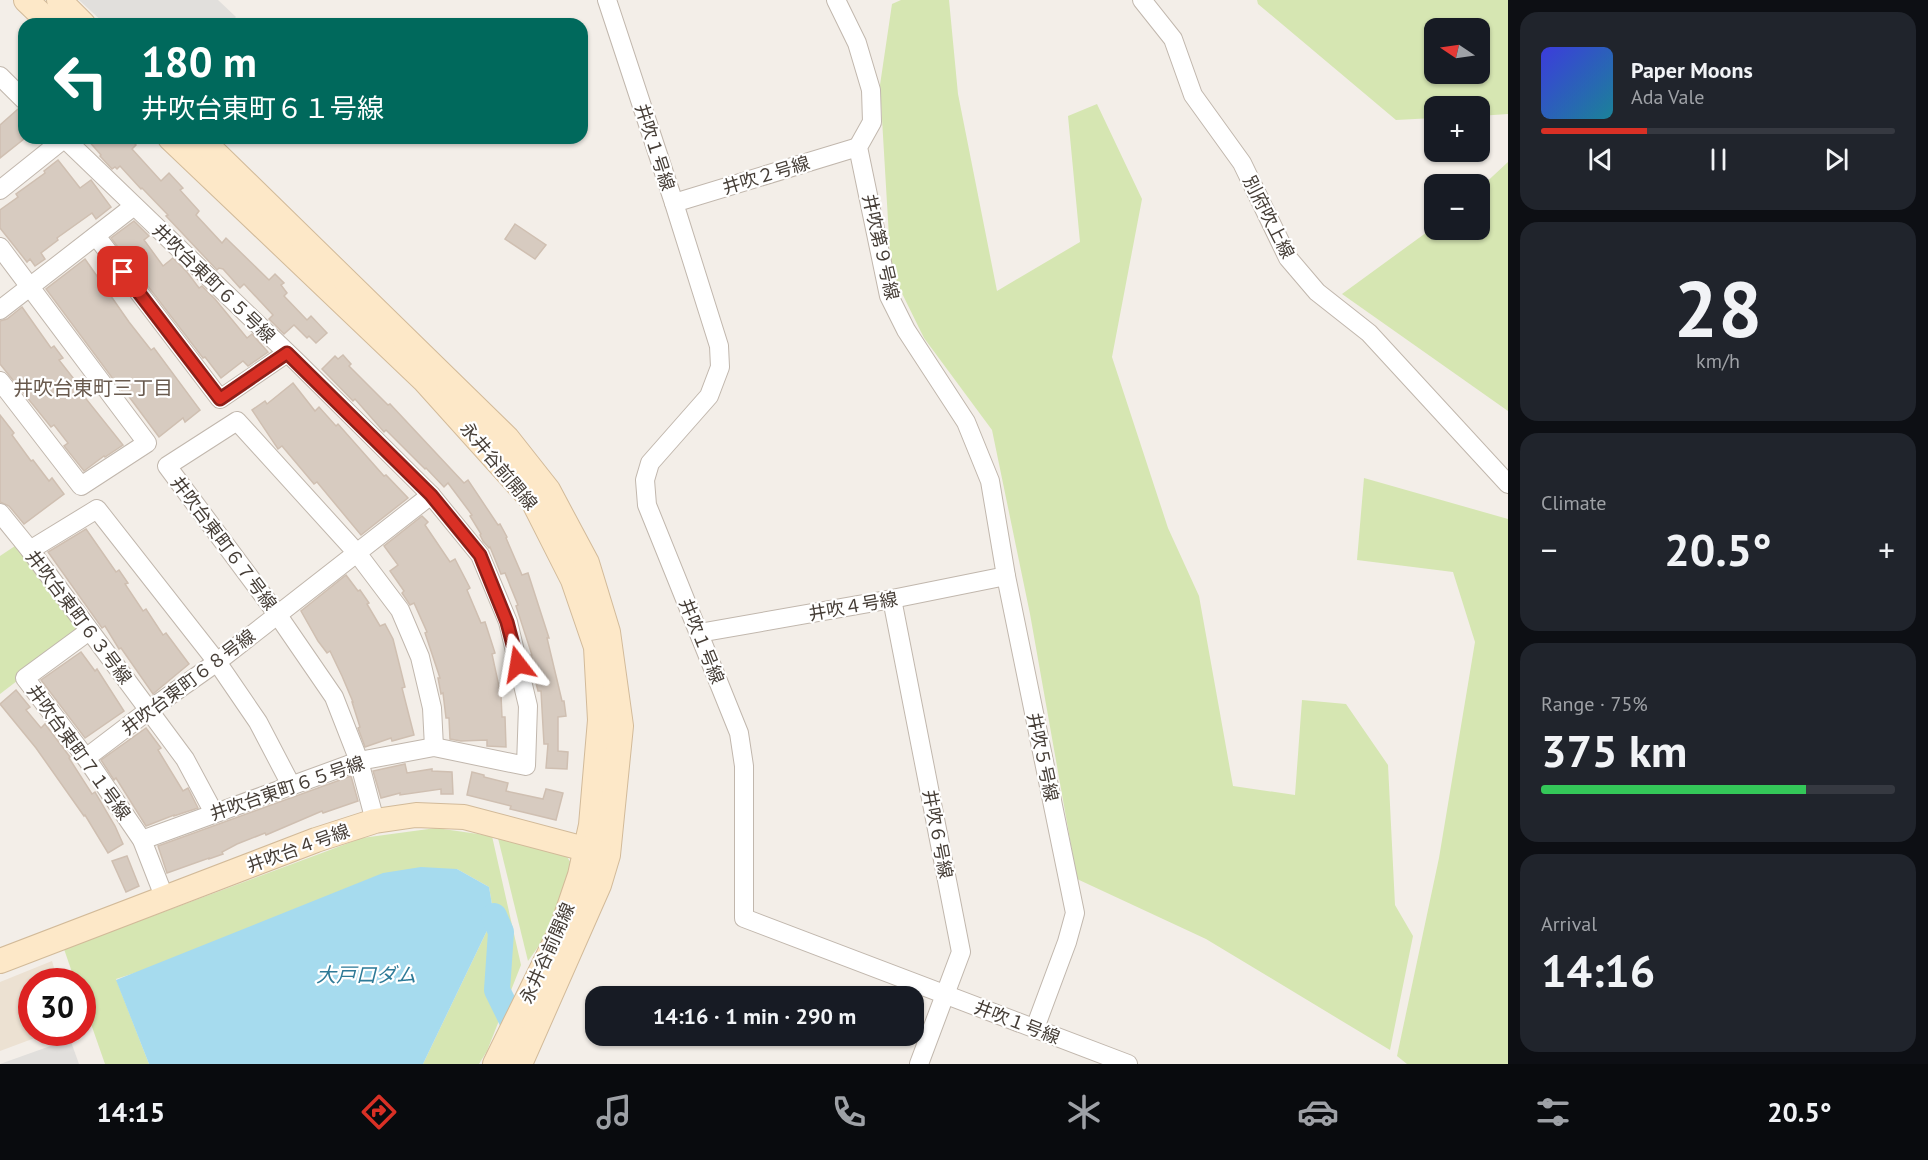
<!DOCTYPE html>
<meta charset="utf-8">
<style>
:root{--surface:#171b24;--page:#20242c;--text:#f1f3f6;--muted:#9ea1a6;--line:#363941;--accent:#d93025}
body{margin:0;font-family:"PT Sans","Noto Sans JP",sans-serif;background:var(--page);color:var(--text);height:100vh;display:flex;flex-direction:column;font-size:22px;white-space:nowrap}
*{box-sizing:border-box;margin:0}
p{font-size:20px;color:var(--muted)}
.icon{flex:none;width:33px;height:33px;fill:none;stroke:currentColor;stroke-width:2;stroke-linecap:round;stroke-linejoin:round}
.map{position:relative;flex:1;overflow:hidden}
.sheet{display:flex;flex-direction:column;gap:12px;padding:12px;background:#0d0f14;width:420px}
.sheet>*{flex:none}
.guide{position:absolute;left:18px;top:18px;width:570px;height:126px;border-radius:18px;box-shadow:0 2px 4px #0004;background:#00695c;color:#fff;overflow:hidden}
.needle{width:39px;rotate:283deg}
.tools{position:absolute;left:1424px;top:18px;display:grid;gap:12px}
.tools a{display:grid;place-items:center;width:66px;height:66px;border-radius:12px;background:var(--surface);box-shadow:0 2px 4px #0004;font-size:30px}
.speed{position:absolute;left:18px;top:968px;display:flex;gap:12px;font-size:30px;font-weight:700;text-align:center}
.speed>*{display:grid;place-content:center;width:78px;height:78px;border-radius:50%;background:var(--surface);box-shadow:0 2px 4px #0004;line-height:1}
.speed .limit{border:9px solid #d22;background:#fff;color:#111}
.pin{position:absolute;display:grid;place-items:center;width:51px;height:51px;color:#fff;margin:-26px;border-radius:12px;box-shadow:0 3px 9px #0006}
.me{position:absolute;width:66px;margin:-33px;rotate:346deg;stroke-linejoin:round;filter:drop-shadow(0 0 4px #0008)}
.turn{display:flex;align-items:center;gap:21px;height:126px;padding:0 24px;font-size:27px}
.turn .icon{width:78px;height:78px;stroke-width:2.5}
.turn b{display:block;font-size:42px;line-height:51px}
.big{font-size:45px;font-weight:800;line-height:1.1}
.sheet .card{flex:1;display:flex;flex-direction:column;justify-content:center;gap:9px;min-width:0;padding:0 21px;border-radius:18px;background:var(--page)}
.sheet .dial{align-items:center;gap:0}
.dial b{font-size:78px;line-height:1}
.song{display:flex;align-items:center;gap:18px}
.cover{width:72px;height:72px;border-radius:9px;background:linear-gradient(135deg,hsl(240 70% 55%),hsl(190 70% 35%))}
.played{height:6px;border-radius:3px;background:linear-gradient(90deg,var(--accent) 30%,var(--line) 30%)}
.keys{display:flex;justify-content:space-around;direction:ltr}
.heat{display:flex;justify-content:space-between;align-items:center;font-size:33px;direction:ltr}
.charge{height:9px;border-radius:4px;background:linear-gradient(90deg,#34c759 75%,var(--line) 0)}
.trip{position:absolute;left:585px;top:986px;width:339px;height:60px;border-radius:18px;background:var(--surface);box-shadow:0 2px 4px #0004;font-weight:800;line-height:60px;text-align:center}
.dock{display:flex;height:96px;justify-content:space-around;align-items:center;background:#090b0e;color:var(--muted)}
.dock .icon{width:42px;height:42px}
.dock .on{color:var(--accent)}
.dock b{font-size:27px;color:var(--text)}
main{display:flex;flex:1;min-height:0}
.map>svg:first-child{display:block}
.education{fill:#ece1d2}
.green{fill:#d6e6b2;fill-rule:evenodd}
.parking{fill:#e1dfdc}
.water{fill:#a6dbee}
.lines{fill:none;stroke-linecap:round;stroke-linejoin:round}
.river{stroke:#a6dbee;stroke-width:26}
.building{fill:#d7cbc0;stroke:#cfbfb1;stroke-width:1.5}
.street-casing{stroke:#c1b7ad;stroke-width:20}
.secondary-casing{stroke:#d2ba99;stroke-width:26}
.street{stroke:#fff;stroke-width:18}
.secondary{stroke:#fde8c8;stroke-width:24}
.route-casing{stroke:#8d1f18;stroke-width:15}
.route{stroke:#d93025;stroke-width:10}
.labels{text-anchor:middle;dominant-baseline:central;stroke-width:4.5;stroke-linejoin:round;paint-order:stroke}
.street-label{font-size:18px;fill:#463e37;stroke:#fff}
.neighbourhood-label{font-size:20px;fill:#695a4e;stroke:#fff}
.water-label{font-size:20px;font-style:italic;fill:#2e7a97;stroke:#fff}
</style>
<main>
<div class="map">
<svg width="1508" height="1064" viewBox="0 0 1508 1064">
<rect width="100%" height="100%" fill="#f3eee8"/>
<path class="education" d="M 52,961 L 58,981 L 32,981 L 32,1032 L 51,1032 L 0,1051 L 0,982 Z"/>
<g class="green">
<path d="M 901,0 L 949,0 L 958,94 L 997,291 L 1080,242 L 1068,116 L 1097,104 L 1142,199 L 1112,357 L 1168,528 L 1199,596 L 1233,786 L 1295,795 L 1302,700 L 1346,704 L 1388,765 L 1395,905 L 1413,936 L 1390,1050 L 1206,939 L 1077,879 L 1030,614 L 992,430 L 924,338 L 891,271 L 880,85 L 892,4 Z"/>
<path d="M 1257,0 L 1508,0 L 1508,114 L 1479,116 L 1479,106 L 1434,106 L 1434,118 L 1396,120 L 1258,4 ZM 1434,28 L 1479,28 L 1479,74 L 1434,74 Z"/>
<path d="M 1508,162 L 1508,411 L 1342,294 L 1434,227 L 1434,230 L 1479,230 L 1479,189 Z"/>
<path d="M 1364,478 L 1508,519 L 1508,1064 L 1407,1064 L 1397,1056 L 1439,858 L 1475,642 L 1453,572 L 1357,560 Z"/>
<path d="M 18,544 L 82,631 L 0,694 L 0,556 Z"/>
<path d="M 436,828 L 492,836 L 521,965 L 487,1051 L 479,1064 L 423,1064 L 494,916 L 489,887 L 457,869 L 116,979 L 149,1064 L 105,1064 L 83,1001 L 82,981 L 75,981 L 64,949 L 362,838 Z"/>
<path d="M 496,830 L 566,855 L 572,865 L 548,933 L 528,961 Z"/>
</g>
<g class="parking">
<path d="M 79,0 L 218,0 L 236,17 L 229,24 L 105,24 Z"/>
<path d="M 70,1039 L 79,1064 L 0,1064 Z"/>
</g>
<path class="water" d="M 421,867 L 457,869 L 489,887 L 494,916 L 423,1064 L 149,1064 L 116,980 L 383,873 Z"/>
<g class="lines">
<path class="river" d="M 494,916 L 501,932 L 497,990 L 523,1043"/>
</g>
<g class="building">
<path d="M 18,109 L 24,111 L 24,139 L 0,158 L 0,125 Z"/>
<path d="M 86,138 L 129,138 L 136,145 L 132,149 L 161,181 L 169,173 L 183,188 L 180,190 L 199,211 L 196,215 L 222,243 L 226,238 L 269,280 L 275,274 L 284,283 L 281,285 L 287,293 L 284,296 L 307,320 L 311,316 L 327,333 L 316,343 L 309,336 L 307,338 L 294,325 L 284,334 L 269,319 L 273,315 L 244,284 L 240,288 L 223,269 L 219,268 L 217,270 L 166,216 L 168,215 L 142,188 L 141,189 L 120,166 L 117,169 L 115,167 L 112,169 L 100,156 L 101,155 Z"/>
<path d="M 58,160 L 80,188 L 91,180 L 111,207 L 96,219 L 92,213 L 57,238 L 58,240 L 41,253 L 45,259 L 35,266 L 30,259 L 27,262 L 0,228 L 0,210 L 18,197 L 16,194 L 45,173 L 44,171 Z"/>
<path d="M 134,221 L 149,236 L 144,240 L 163,266 L 173,258 L 187,272 L 199,288 L 202,286 L 215,299 L 247,338 L 252,334 L 268,352 L 248,366 L 243,361 L 221,378 L 205,357 L 203,358 L 111,238 Z"/>
<path d="M 515,224 L 546,245 L 535,259 L 505,239 Z"/>
<path d="M 85,259 L 129,322 L 151,350 L 154,348 L 200,410 L 185,422 L 183,418 L 159,437 L 127,394 L 125,395 L 46,289 Z"/>
<path d="M 22,307 L 51,348 L 54,346 L 63,358 L 59,360 L 77,383 L 75,385 L 123,445 L 105,457 L 104,456 L 84,471 L 64,446 L 68,443 L 54,425 L 51,427 L 0,364 L 0,321 L 7,319 Z"/>
<path d="M 343,355 L 351,364 L 349,366 L 388,405 L 390,404 L 464,483 L 468,480 L 498,525 L 500,524 L 507,537 L 506,538 L 522,575 L 528,573 L 549,638 L 547,638 L 562,701 L 564,701 L 566,716 L 558,717 L 558,751 L 568,752 L 567,769 L 546,768 L 548,744 L 544,744 L 541,691 L 538,691 L 535,679 L 537,679 L 531,655 L 532,655 L 516,606 L 518,605 L 505,573 L 501,574 L 490,547 L 489,548 L 483,541 L 480,535 L 481,534 L 470,516 L 472,515 L 448,483 L 444,487 L 426,468 L 425,469 L 386,430 L 384,432 L 355,399 L 353,401 L 322,369 L 335,356 L 338,359 Z"/>
<path d="M 293,383 L 315,411 L 319,407 L 336,426 L 338,424 L 384,476 L 386,475 L 408,498 L 361,535 L 317,482 L 314,484 L 282,446 L 278,449 L 252,410 L 265,401 L 267,404 Z"/>
<path d="M 0,415 L 14,433 L 12,435 L 31,461 L 33,460 L 49,481 L 52,478 L 64,494 L 24,524 L 9,506 L 0,502 Z"/>
<path d="M 422,516 L 428,522 L 425,525 L 450,562 L 455,559 L 470,588 L 467,590 L 481,623 L 485,622 L 495,653 L 492,654 L 501,696 L 502,717 L 505,717 L 506,747 L 487,746 L 487,740 L 461,741 L 450,739 L 449,718 L 446,718 L 443,693 L 441,694 L 438,678 L 440,678 L 425,633 L 427,632 L 414,603 L 410,605 L 402,593 L 404,591 L 390,571 L 398,565 L 384,546 Z"/>
<path d="M 86,529 L 116,572 L 119,570 L 128,583 L 125,584 L 143,611 L 146,609 L 163,635 L 166,633 L 189,664 L 153,694 L 121,648 L 119,649 L 105,626 L 102,628 L 48,552 Z"/>
<path d="M 346,575 L 358,591 L 360,590 L 369,603 L 367,604 L 380,626 L 385,624 L 393,639 L 405,687 L 402,688 L 414,735 L 392,741 L 391,738 L 365,747 L 358,728 L 360,727 L 352,702 L 353,702 L 342,676 L 330,651 L 327,653 L 318,641 L 301,611 Z"/>
<path d="M 81,652 L 95,671 L 97,669 L 124,711 L 85,738 L 41,680 Z"/>
<path d="M 16,690 L 30,707 L 26,710 L 41,728 L 45,724 L 70,757 L 69,758 L 92,794 L 95,792 L 115,826 L 123,844 L 108,853 L 85,815 L 84,816 L 36,748 L 0,704 Z"/>
<path d="M 146,728 L 161,748 L 158,750 L 183,791 L 188,788 L 198,808 L 174,816 L 174,815 L 146,826 L 116,778 L 114,780 L 101,760 Z"/>
<path d="M 405,764 L 407,773 L 432,769 L 432,771 L 452,772 L 453,794 L 441,794 L 441,789 L 400,795 L 400,793 L 381,798 L 373,771 Z"/>
<path d="M 472,772 L 484,775 L 484,777 L 508,783 L 506,791 L 543,799 L 546,789 L 563,793 L 556,820 L 510,809 L 511,806 L 467,795 Z"/>
<path d="M 351,776 L 358,801 L 323,813 L 322,811 L 266,835 L 265,833 L 237,844 L 222,852 L 223,854 L 209,859 L 209,858 L 167,873 L 158,846 Z"/>
<path d="M 127,856 L 139,886 L 126,892 L 112,861 Z"/>
</g>
<g class="lines">
<g class="street-casing">
<g id="street">
<path d="M 607,0 L 674,203 L 719,346 L 720,367 L 709,396 L 650,463 L 645,480 L 647,505 L 739,733 L 744,766 L 744,918 L 1128,1064"/>
<path d="M 836,0 L 857,43 L 871,90 L 872,122 L 858,147 L 889,296 L 906,330 L 966,422 L 990,481 L 1006,576 L 1075,913 L 1067,942 L 1035,1028"/>
<path d="M 1142,0 L 1173,39 L 1193,95 L 1242,163 L 1288,258 L 1317,292 L 1369,333 L 1508,484"/>
<path d="M 0,76 L 24,100"/>
<path d="M 64,138 L 297,362 L 431,495 L 480,555 L 508,622 L 528,706 L 526,766 L 434,747 L 359,761 L 142,840"/>
<path d="M 0,190 L 65,138"/>
<path d="M 674,203 L 858,147"/>
<path d="M 96,236 L 220,399 L 287,353"/>
<path d="M 0,247 L 147,443 L 81,486 L 0,381"/>
<path d="M 0,310 L 134,206"/>
<path d="M 0,513 L 30,550 L 185,759 L 214,813"/>
<path d="M 30,550 L 97,509 L 217,662 L 258,722 L 291,785"/>
<path d="M 892,599 L 961,952 L 919,1064"/>
<path d="M 89,631 L 25,678 L 86,758 L 142,840 L 165,899"/>
<path d="M 699,633 L 892,599 L 1006,576"/>
<path d="M 86,758 L 149,710 L 217,662 L 431,495"/>
<path d="M 375,821 L 359,761 L 334,697 L 277,614 L 167,466 L 237,421 L 357,553 L 400,610 L 420,657 L 432,708 L 434,747"/>
</g>
</g>
<g class="secondary-casing">
<g id="secondary">
<path d="M 26,0 L 51,24"/>
<path d="M 59,0 L 83,24"/>
<path d="M 170,138 L 424,380 L 533,501 L 573,580 L 596,647 L 600,720 L 591,825 L 580,875 L 562,928 L 495,1064"/>
<path d="M 200,138 L 507,438 L 548,490 L 587,563 L 608,632 L 621,726 L 608,855 L 599,885 L 520,1064"/>
<path d="M 0,961 L 316,840 L 375,821 L 416,815 L 464,817 L 600,853"/>
</g>
</g>
<use href="#street" class="street"/>
<use href="#secondary" class="secondary"/>
</g>
<g class="lines">
<g class="route-casing">
<path id="route" d="M 123,272 L 220,399 L 287,353 L 431,495 L 480,555 L 507,622 L 518,664"/>
</g>
<use href="#route" class="route"/>
</g>
<g class="labels">
<g class="street-label">
<text transform="translate(655 147) rotate(72)">井吹１号線</text>
<text transform="translate(766 175) rotate(-17)">井吹２号線</text>
<text transform="translate(1269 217) rotate(63)">別府吹上線</text>
<text transform="translate(881 247) rotate(77)">井吹第９号線</text>
<text transform="translate(214 283) rotate(44)">井吹台東町６５号線</text>
<text transform="translate(499 466) rotate(50)">永井谷前開線</text>
<text transform="translate(224 543) rotate(53)">井吹台東町６７号線</text>
<text transform="translate(853 606) rotate(-10)">井吹４号線</text>
<text transform="translate(79 617) rotate(53)">井吹台東町６３号線</text>
<text transform="translate(702 641) rotate(68)">井吹１号線</text>
<text transform="translate(188 682) rotate(-37)">井吹台東町６８号線</text>
<text transform="translate(79 752) rotate(54)">井吹台東町７１号線</text>
<text transform="translate(1043 757) rotate(78)">井吹５号線</text>
<text transform="translate(287 788) rotate(-19)">井吹台東町６５号線</text>
<text transform="translate(938 834) rotate(79)">井吹６号線</text>
<text transform="translate(298 848) rotate(-20)">井吹台４号線</text>
<text transform="translate(547 953) rotate(-66)">永井谷前開線</text>
<text transform="translate(1017 1022) rotate(21)">井吹１号線</text>
</g>
<g class="neighbourhood-label">
<text x="93" y="388">井吹台東町三丁目</text>
</g>
<g class="water-label">
<text x="366" y="975">大戸口ダム</text>
</g>
</g>
</svg>
<div class="tools">
<a><svg class="needle" viewBox="-14 -14 28 28"><path d="M0-13l5 13h-10z" fill="#e53935"/><path d="M0 13l5-13h-10z" fill="#9ea1a6"/></svg></a>
<a>+</a>
<a>−</a>
</div>
<div class="speed"><div class="limit">30</div></div>
<div class="pin" style="left:123px;top:272px;background:#d93025"><svg class="icon" aria-label="arrive" viewBox="0 0 24 24"><path d="M6 21V4h12l-3 4 3 4H6"/></svg></div>
<svg class="me" style="left:518px;top:664px" viewBox="-20 -20 40 40"><path d="M0-17L14 15 0 8-14 15z" fill="#d93025" stroke="#fff" stroke-width="4"/></svg>
<div class="trip">14:16 · 1 min · 290 m</div>
<div class="guide">
<div class="turn"><svg class="icon" aria-label="left" viewBox="0 0 24 24"><path d="M17 20v-9H6M10 6l-5 5 5 5"/></svg><div><b>180 m</b>井吹台東町６１号線</div></div>
</div>
</div>
<section class="sheet">
<div class="card">
<div class="song"><i class="cover"></i><div><b>Paper Moons</b><p>Ada Vale</p></div></div>
<div class="played"></div>
<div class="keys"><svg class="icon" aria-label="previous" viewBox="0 0 24 24"><path d="M18 5L8 12l10 7zM5 5v14"/></svg><svg class="icon" aria-label="pause" viewBox="0 0 24 24"><path d="M8 5v14M16 5v14"/></svg><svg class="icon" aria-label="next" viewBox="0 0 24 24"><path d="M6 5l10 7-10 7zM19 5v14"/></svg></div>
</div>
<div class="card dial"><b>28</b><p>km/h</p></div>
<div class="card"><p>Climate</p>
<div class="heat"><a>−</a><b class="big">20.5°</b><a>+</a></div>
</div>
<div class="card"><p>Range · 75%</p><b class="big">375 km</b><div class="charge"></div></div>
<div class="card"><p>Arrival</p><b class="big">14:16</b></div>
</section>
</main>
<nav class="dock">
<b>14:15</b>
<svg class="icon on" aria-label="directions" viewBox="0 0 24 24"><path d="M12 3l9 9-9 9-9-9zM9 14v-3h6M13 9l2 2-2 2"/></svg>
<svg class="icon" aria-label="music" viewBox="0 0 24 24"><path d="M9 18V5l10-2v13"/><circle cx="6" cy="18" r="3"/><circle cx="16" cy="16" r="3"/></svg>
<svg class="icon" aria-label="phone" viewBox="0 0 24 24"><path d="M5 4h4l2 5-3 2q2 4 5 5l2-3 5 2v4C11 20 4 13 5 4z"/></svg>
<svg class="icon" aria-label="climate" viewBox="0 0 24 24"><path d="M12 3v18M4 7l16 10M4 17L20 7"/></svg>
<svg class="icon" aria-label="car" viewBox="0 0 24 24"><path d="M5 17H2v-5l4-1 3-4h7l3 4 3 1v5h-3M9 17h6M6 11h13"/><circle cx="7" cy="17" r="2"/><circle cx="17" cy="17" r="2"/></svg>
<svg class="icon" aria-label="filters" viewBox="0 0 24 24"><path d="M4 7h16M4 17h16"/><circle cx="9" cy="7" r="2"/><circle cx="15" cy="17" r="2"/></svg>
<b>20.5°</b>
</nav>
